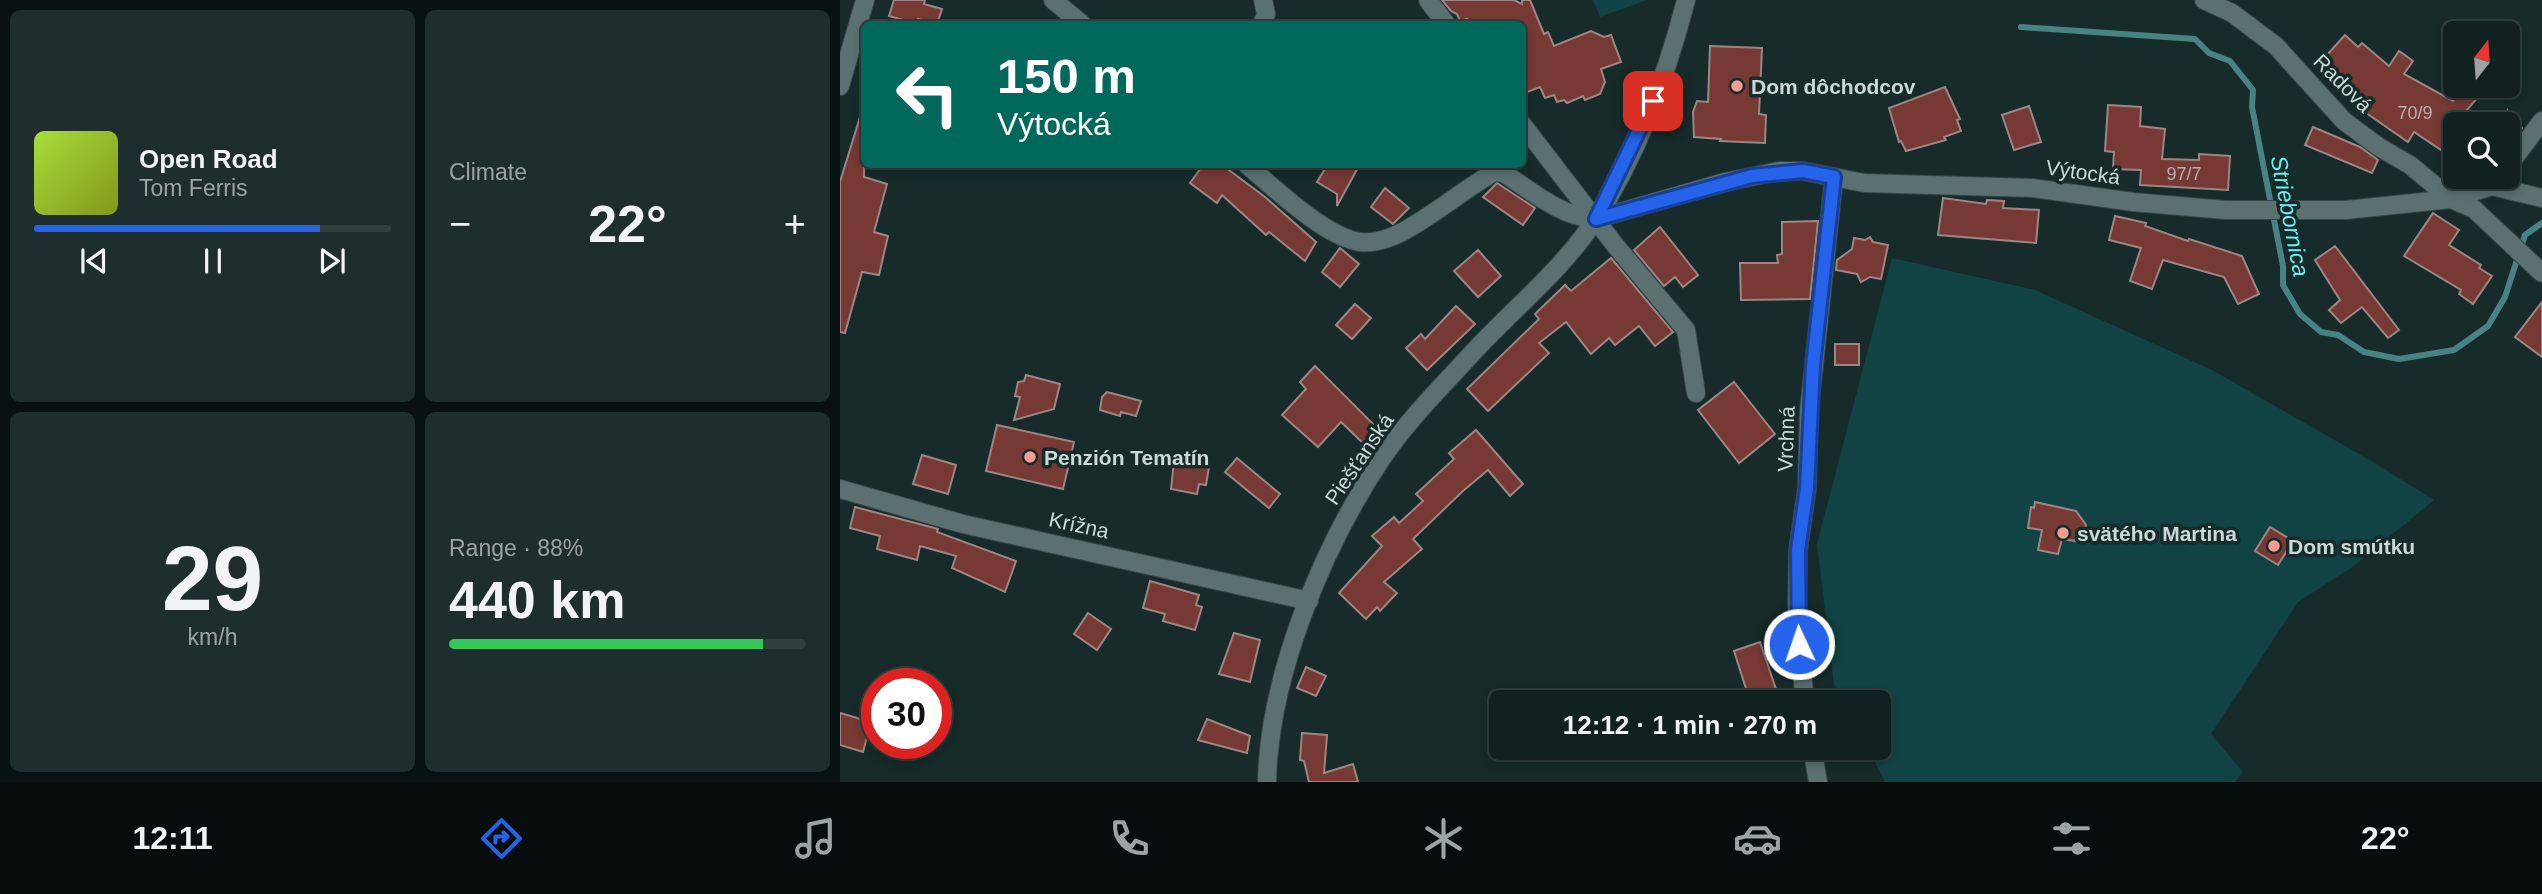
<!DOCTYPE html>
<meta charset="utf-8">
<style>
:root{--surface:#112020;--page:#1e2d2d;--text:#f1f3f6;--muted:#9ca3a5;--line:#303e3e;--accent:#2563eb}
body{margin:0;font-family:Helvetica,sans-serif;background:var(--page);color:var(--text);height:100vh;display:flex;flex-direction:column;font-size:26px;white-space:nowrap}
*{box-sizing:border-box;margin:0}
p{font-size:23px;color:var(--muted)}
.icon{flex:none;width:38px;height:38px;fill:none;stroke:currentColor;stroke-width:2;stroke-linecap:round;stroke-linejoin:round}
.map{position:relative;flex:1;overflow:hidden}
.details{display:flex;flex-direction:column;gap:10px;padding:10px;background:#091212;width:840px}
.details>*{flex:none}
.banner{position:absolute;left:21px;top:21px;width:665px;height:147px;border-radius:10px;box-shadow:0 4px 10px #0003,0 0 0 2px var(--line);background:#00695c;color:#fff;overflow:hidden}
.needle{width:46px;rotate:17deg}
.fabs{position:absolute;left:1603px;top:21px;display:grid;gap:14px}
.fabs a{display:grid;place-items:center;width:77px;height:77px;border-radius:10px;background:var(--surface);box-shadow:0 4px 10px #0003,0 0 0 2px var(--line);font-size:35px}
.speed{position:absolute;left:21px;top:668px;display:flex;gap:14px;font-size:35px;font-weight:700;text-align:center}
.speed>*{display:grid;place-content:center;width:91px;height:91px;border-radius:50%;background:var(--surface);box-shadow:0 4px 10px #0003,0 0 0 2px var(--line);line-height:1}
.speed .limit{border:10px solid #d22;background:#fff;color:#111}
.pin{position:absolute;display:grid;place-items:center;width:60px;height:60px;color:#fff;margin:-30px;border-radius:14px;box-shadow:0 4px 10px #0006}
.me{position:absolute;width:77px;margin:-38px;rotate:357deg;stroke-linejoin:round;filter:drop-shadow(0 0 5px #0008)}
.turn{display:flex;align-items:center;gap:24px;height:147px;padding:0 21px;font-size:32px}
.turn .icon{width:91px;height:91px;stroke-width:2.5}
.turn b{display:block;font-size:49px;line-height:60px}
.big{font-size:52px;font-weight:800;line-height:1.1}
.details .tile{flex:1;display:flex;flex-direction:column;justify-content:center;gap:10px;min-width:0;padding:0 24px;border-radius:10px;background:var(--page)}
.details .dial{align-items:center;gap:0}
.dial b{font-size:91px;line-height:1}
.song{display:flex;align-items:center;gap:21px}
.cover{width:84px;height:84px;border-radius:10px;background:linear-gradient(135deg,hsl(80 70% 55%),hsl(70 70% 35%))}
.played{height:7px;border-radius:4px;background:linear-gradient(90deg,var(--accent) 80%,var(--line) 80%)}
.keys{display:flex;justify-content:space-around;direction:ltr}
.heat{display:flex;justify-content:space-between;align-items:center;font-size:38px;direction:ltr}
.charge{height:10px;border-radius:5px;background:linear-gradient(90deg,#34c759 88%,var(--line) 0)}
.details .tiles{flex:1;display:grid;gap:10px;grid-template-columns:repeat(2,1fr)}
.trip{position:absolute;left:649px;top:690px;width:402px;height:70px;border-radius:10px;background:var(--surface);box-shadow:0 4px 10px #0003,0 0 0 2px var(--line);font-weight:800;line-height:70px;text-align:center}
.tabs{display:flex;height:112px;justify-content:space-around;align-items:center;background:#070d0d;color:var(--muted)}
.tabs .icon{width:49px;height:49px}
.tabs .current{color:var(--accent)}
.tabs b{font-size:32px;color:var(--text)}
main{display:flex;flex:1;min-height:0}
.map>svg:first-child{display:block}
.green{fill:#114344}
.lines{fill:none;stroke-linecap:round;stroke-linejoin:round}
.stream{stroke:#488384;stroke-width:6}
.building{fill:#763934;stroke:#9b8683;stroke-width:2}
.street-casing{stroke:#364647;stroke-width:20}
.secondary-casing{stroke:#364647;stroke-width:20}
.street{stroke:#5a7071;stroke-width:18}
.secondary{stroke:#5a7071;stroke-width:18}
.route-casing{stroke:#184099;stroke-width:18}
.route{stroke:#2563eb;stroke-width:12}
.poi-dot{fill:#f59c93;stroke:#172b2b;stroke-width:2.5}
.labels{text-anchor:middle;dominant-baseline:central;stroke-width:7;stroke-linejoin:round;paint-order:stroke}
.number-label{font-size:18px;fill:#b6b0af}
.street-label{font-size:21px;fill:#cbd8d8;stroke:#172b2b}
.poi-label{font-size:21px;font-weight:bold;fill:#cbd8d8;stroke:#172b2b;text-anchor:start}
.water-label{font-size:23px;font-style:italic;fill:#68eff2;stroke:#172b2b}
</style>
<main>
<section class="details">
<div class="tiles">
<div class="tile">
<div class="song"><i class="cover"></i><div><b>Open Road</b><p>Tom Ferris</p></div></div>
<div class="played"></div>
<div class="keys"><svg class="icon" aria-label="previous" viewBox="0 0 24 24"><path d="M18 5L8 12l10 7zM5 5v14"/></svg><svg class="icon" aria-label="pause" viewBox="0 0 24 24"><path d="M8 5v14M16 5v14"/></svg><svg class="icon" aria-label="next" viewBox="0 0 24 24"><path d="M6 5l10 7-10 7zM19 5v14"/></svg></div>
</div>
<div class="tile"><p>Climate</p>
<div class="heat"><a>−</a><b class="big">22°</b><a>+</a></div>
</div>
<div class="tile dial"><b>29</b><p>km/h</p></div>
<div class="tile"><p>Range · 88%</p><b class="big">440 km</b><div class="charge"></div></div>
</div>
</section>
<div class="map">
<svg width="1702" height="782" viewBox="0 0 1702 782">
<rect width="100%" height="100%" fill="#172b2b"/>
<g class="green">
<path d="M 753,0 L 807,0 L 760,17 Z"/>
<path d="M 1052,258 L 1195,290 L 1372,370 L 1533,462 L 1594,500 L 1514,566 L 1458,602 L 1371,734 L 1403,772 L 1395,782 L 1045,782 L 1027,747 L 1040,747 L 1040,702 L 1004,702 L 994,684 L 977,544 Z"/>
</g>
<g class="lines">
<path class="stream" d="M 1181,27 L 1355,39 L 1369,53 L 1390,61 L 1413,90 L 1412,107 L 1443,266 L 1443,285 L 1460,314 L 1481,332 L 1498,335 L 1524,352 L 1559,359 L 1614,350 L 1648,326 L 1665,297 L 1685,235 L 1702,223"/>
</g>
<g class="building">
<path d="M 54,0 L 85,0 L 84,4 L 102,9 L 97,24 L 78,19 L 77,24 L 49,16 Z"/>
<path d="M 602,0 L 674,0 L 682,4 L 682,0 L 690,0 L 704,34 L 708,32 L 714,46 L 751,31 L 764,37 L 771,35 L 781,62 L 761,69 L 765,82 L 760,94 L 745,100 L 743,96 L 727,103 L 724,100 L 717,102 L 714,95 L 705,98 L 700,87 L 682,94 L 682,24 L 629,24 L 627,19 L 620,21 L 617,14 L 611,11 Z"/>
<path d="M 1505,35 L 1518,47 L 1522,43 L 1549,66 L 1559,51 L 1573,61 L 1564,74 L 1613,101 L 1623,86 L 1639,96 L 1615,124 L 1601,150 L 1574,132 L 1568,142 L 1519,108 L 1522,104 L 1477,66 Z"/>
<path d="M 870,46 L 922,48 L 919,114 L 926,115 L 925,143 L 880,141 L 881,139 L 854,137 L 853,112 L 857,101 L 868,102 Z"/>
<path d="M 1105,87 L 1120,119 L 1117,120 L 1121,131 L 1104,137 L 1106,140 L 1066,151 L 1061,141 L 1059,142 L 1049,108 Z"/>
<path d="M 1268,105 L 1301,107 L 1300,126 L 1325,129 L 1322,159 L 1359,160 L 1359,154 L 1390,156 L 1388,190 L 1300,185 L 1301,170 L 1273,169 L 1274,152 L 1265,151 Z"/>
<path d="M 1189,106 L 1201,142 L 1174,150 L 1162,115 Z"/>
<path d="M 1668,111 L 1682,128 L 1670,144 L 1668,142 Z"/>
<path d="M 20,117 L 24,117 L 24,177 L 47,184 L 34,232 L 48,236 L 39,275 L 22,272 L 5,333 L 0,332 L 0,182 Z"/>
<path d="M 1473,127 L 1520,147 L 1538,160 L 1532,173 L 1465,145 Z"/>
<path d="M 364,164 L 381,164 L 425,197 L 476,242 L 465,261 L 429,232 L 426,235 L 382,195 L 377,203 L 350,183 Z"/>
<path d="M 488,164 L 520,164 L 497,206 L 497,194 L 477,182 Z"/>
<path d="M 657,183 L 695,208 L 683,225 L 643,197 Z"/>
<path d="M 545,188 L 569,208 L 553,224 L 531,207 Z"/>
<path d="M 1103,198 L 1146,204 L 1147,200 L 1164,201 L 1163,208 L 1199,210 L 1196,243 L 1098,235 Z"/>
<path d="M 1593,213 L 1619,230 L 1609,245 L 1641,265 L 1639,268 L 1652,276 L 1633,304 L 1619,294 L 1621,290 L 1564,256 Z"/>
<path d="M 1275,216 L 1306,223 L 1305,226 L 1348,241 L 1349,239 L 1402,256 L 1419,294 L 1398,304 L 1384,277 L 1323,260 L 1312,289 L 1290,281 L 1301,248 L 1269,240 Z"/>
<path d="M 978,221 L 970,299 L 901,300 L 900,263 L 938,263 L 937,255 L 942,254 L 942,222 Z"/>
<path d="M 820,227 L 858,275 L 843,287 L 835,277 L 824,286 L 794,250 Z"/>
<path d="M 1030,237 L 1033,242 L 1048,245 L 1041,279 L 1030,277 L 1021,282 L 1017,274 L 996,270 L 997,260 L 1012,249 L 1014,238 L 1025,240 Z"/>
<path d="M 1495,246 L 1559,330 L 1548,338 L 1522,307 L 1501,323 L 1489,310 L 1500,300 L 1475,260 Z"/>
<path d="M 500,248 L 519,264 L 500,287 L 482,272 Z"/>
<path d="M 638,250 L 661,276 L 638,297 L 614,271 Z"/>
<path d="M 771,258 L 833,332 L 815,346 L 799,326 L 775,345 L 769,338 L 751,354 L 726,322 L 699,343 L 709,353 L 648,411 L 627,389 L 699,319 L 695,314 L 725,285 L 731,291 Z"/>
<path d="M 1702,302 L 1702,357 L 1675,337 Z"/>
<path d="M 515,304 L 531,318 L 512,339 L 496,325 Z"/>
<path d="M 616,306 L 635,324 L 587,370 L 566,348 L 581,334 L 585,339 Z"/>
<rect x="995" y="344" width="24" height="21"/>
<path d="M 475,366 L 539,430 L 525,445 L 501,422 L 478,447 L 442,415 L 466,389 L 460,382 Z"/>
<path d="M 186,375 L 220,384 L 214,409 L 174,420 L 180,397 L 175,396 L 178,382 L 184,381 Z"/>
<path d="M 894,382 L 935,434 L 899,463 L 858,410 Z"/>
<path d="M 267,392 L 301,401 L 296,416 L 281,412 L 280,416 L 260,410 L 262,397 Z"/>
<path d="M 157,425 L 234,442 L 223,489 L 146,471 Z"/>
<path d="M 636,430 L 683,484 L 670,496 L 648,470 L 623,491 L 573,539 L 582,549 L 544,582 L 557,593 L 540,611 L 537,607 L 526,619 L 499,593 L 542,546 L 532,536 L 554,517 L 559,523 L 583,501 L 576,494 L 614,459 L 609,453 Z"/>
<path d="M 82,455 L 116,465 L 108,494 L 73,484 Z"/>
<path d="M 397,458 L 440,494 L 429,508 L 385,472 Z"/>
<path d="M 334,461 L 369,467 L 366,485 L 359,484 L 357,494 L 331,489 Z"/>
<path d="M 1195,502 L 1236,511 L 1246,525 L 1243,536 L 1236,535 L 1235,541 L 1222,539 L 1218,554 L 1198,550 L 1202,530 L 1188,528 L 1191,507 L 1194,508 Z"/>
<path d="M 15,507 L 98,529 L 97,532 L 176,561 L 165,592 L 112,568 L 116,556 L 80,546 L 77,560 L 37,549 L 40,536 L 10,528 Z"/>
<path d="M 1430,527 L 1453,541 L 1438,565 L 1415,551 Z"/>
<path d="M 310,581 L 359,595 L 356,605 L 362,607 L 355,630 L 323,621 L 325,614 L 303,608 Z"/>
<path d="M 248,613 L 271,629 L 257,650 L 234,634 Z"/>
<path d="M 394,633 L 420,640 L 410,682 L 379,674 Z"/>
<path d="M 920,642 L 936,689 L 909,698 L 894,651 Z"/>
<path d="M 466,667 L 486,676 L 476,696 L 457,688 Z"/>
<path d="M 0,713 L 31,722 L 23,752 L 0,745 Z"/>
<path d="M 367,719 L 410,736 L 407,753 L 358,740 Z"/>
<path d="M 462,733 L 487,735 L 484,773 L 513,764 L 518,782 L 469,782 L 464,761 L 460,760 Z"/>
</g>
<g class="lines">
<g class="street-casing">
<g id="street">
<path d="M 213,0 L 242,24"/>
<path d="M 588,0 L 606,24"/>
<path d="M 1364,0 L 1392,13 L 1436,46 L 1504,121 L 1539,147 L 1570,165 L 1611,199"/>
<path d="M 422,24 L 426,14 L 423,0"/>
<path d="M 0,86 L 25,0"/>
<path d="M 682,124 L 775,245 L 846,330 L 856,393"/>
<path d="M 406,164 C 433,187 485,237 520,242 C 538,244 556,236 571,227 C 600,210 626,188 656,171 L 665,174 C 693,192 721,217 756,219 L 885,182 L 939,171 L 963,171 L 1024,183 L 1192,188 L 1293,202 L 1386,210 L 1506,210 L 1611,199 L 1634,209 L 1702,273"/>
<path d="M 1668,166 L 1702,121"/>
<path d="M 1611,199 L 1652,186 L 1702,198"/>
<path d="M 0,489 L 123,524 L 469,601"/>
<path d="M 965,702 L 957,623 L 958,550 L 967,488 L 969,411 L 994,177"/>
<path d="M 972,747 L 978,782"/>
</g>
</g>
<g class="secondary-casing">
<path id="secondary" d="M 427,782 C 429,676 482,549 540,461 C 564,425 596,392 626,360 C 668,313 720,273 755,220 C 797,155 827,74 846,0"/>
</g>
<use href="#street" class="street"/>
<use href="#secondary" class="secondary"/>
</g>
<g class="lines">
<g class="route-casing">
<path id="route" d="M 813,101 L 756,219 L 912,176 L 963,171 L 994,177 L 973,366 L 967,488 L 958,550 L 959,644"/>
</g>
<use href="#route" class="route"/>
</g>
<g class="poi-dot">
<circle cx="897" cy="86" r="7"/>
<circle cx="190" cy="457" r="7"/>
<circle cx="1223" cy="533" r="7"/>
<circle cx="1434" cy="546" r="7"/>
</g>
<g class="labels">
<g class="number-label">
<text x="1575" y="113">70/9</text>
<text x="1344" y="174">97/7</text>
</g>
<g class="street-label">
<text transform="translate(1503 83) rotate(45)">Radová</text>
<text transform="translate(1243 172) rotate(8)">Výtocká</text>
<text transform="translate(946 439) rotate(-88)">Vrchná</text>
<text transform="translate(519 459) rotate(-56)">Piešťanská</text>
<text transform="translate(239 525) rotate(12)">Krížna</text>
</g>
<g class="poi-label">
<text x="911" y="86">Dom dôchodcov</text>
<text x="204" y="457">Penzión Tematín</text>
<text x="1237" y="533">svätého Martina</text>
<text x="1448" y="546">Dom smútku</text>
</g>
<g class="water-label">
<text transform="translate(1450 216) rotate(79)">Striebornica</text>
</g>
</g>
</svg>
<div class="fabs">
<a><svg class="needle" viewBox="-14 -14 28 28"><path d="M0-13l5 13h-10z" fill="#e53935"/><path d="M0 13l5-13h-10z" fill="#9ca3a5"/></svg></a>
<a><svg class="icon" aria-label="search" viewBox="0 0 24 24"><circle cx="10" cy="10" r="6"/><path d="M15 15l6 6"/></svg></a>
</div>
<div class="speed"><div class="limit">30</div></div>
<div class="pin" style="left:813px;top:101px;background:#d93025"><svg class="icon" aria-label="arrive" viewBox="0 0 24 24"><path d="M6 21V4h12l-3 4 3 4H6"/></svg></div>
<svg class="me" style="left:959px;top:644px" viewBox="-20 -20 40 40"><circle r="17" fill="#2563eb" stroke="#fff" stroke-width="3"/><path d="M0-11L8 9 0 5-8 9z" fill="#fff"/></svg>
<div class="trip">12:12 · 1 min · 270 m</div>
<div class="banner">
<div class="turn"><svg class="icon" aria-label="left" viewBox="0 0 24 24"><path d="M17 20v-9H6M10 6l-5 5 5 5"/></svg><div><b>150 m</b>Výtocká</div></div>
</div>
</div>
</main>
<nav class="tabs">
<b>12:11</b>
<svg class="icon current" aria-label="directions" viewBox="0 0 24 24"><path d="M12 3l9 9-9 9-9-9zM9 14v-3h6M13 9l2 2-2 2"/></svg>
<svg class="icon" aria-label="music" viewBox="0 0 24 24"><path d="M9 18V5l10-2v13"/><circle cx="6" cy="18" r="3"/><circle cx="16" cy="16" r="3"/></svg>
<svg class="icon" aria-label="phone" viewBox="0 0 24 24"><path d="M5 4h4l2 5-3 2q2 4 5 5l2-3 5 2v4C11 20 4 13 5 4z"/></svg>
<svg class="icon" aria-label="climate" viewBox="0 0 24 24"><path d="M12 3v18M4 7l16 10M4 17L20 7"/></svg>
<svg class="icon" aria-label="car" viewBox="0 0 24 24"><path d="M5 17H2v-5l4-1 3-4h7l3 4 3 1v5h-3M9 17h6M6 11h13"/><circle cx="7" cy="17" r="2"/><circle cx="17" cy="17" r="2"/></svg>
<svg class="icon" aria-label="filters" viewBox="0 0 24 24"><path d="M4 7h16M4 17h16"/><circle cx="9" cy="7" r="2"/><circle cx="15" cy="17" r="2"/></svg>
<b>22°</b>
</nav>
